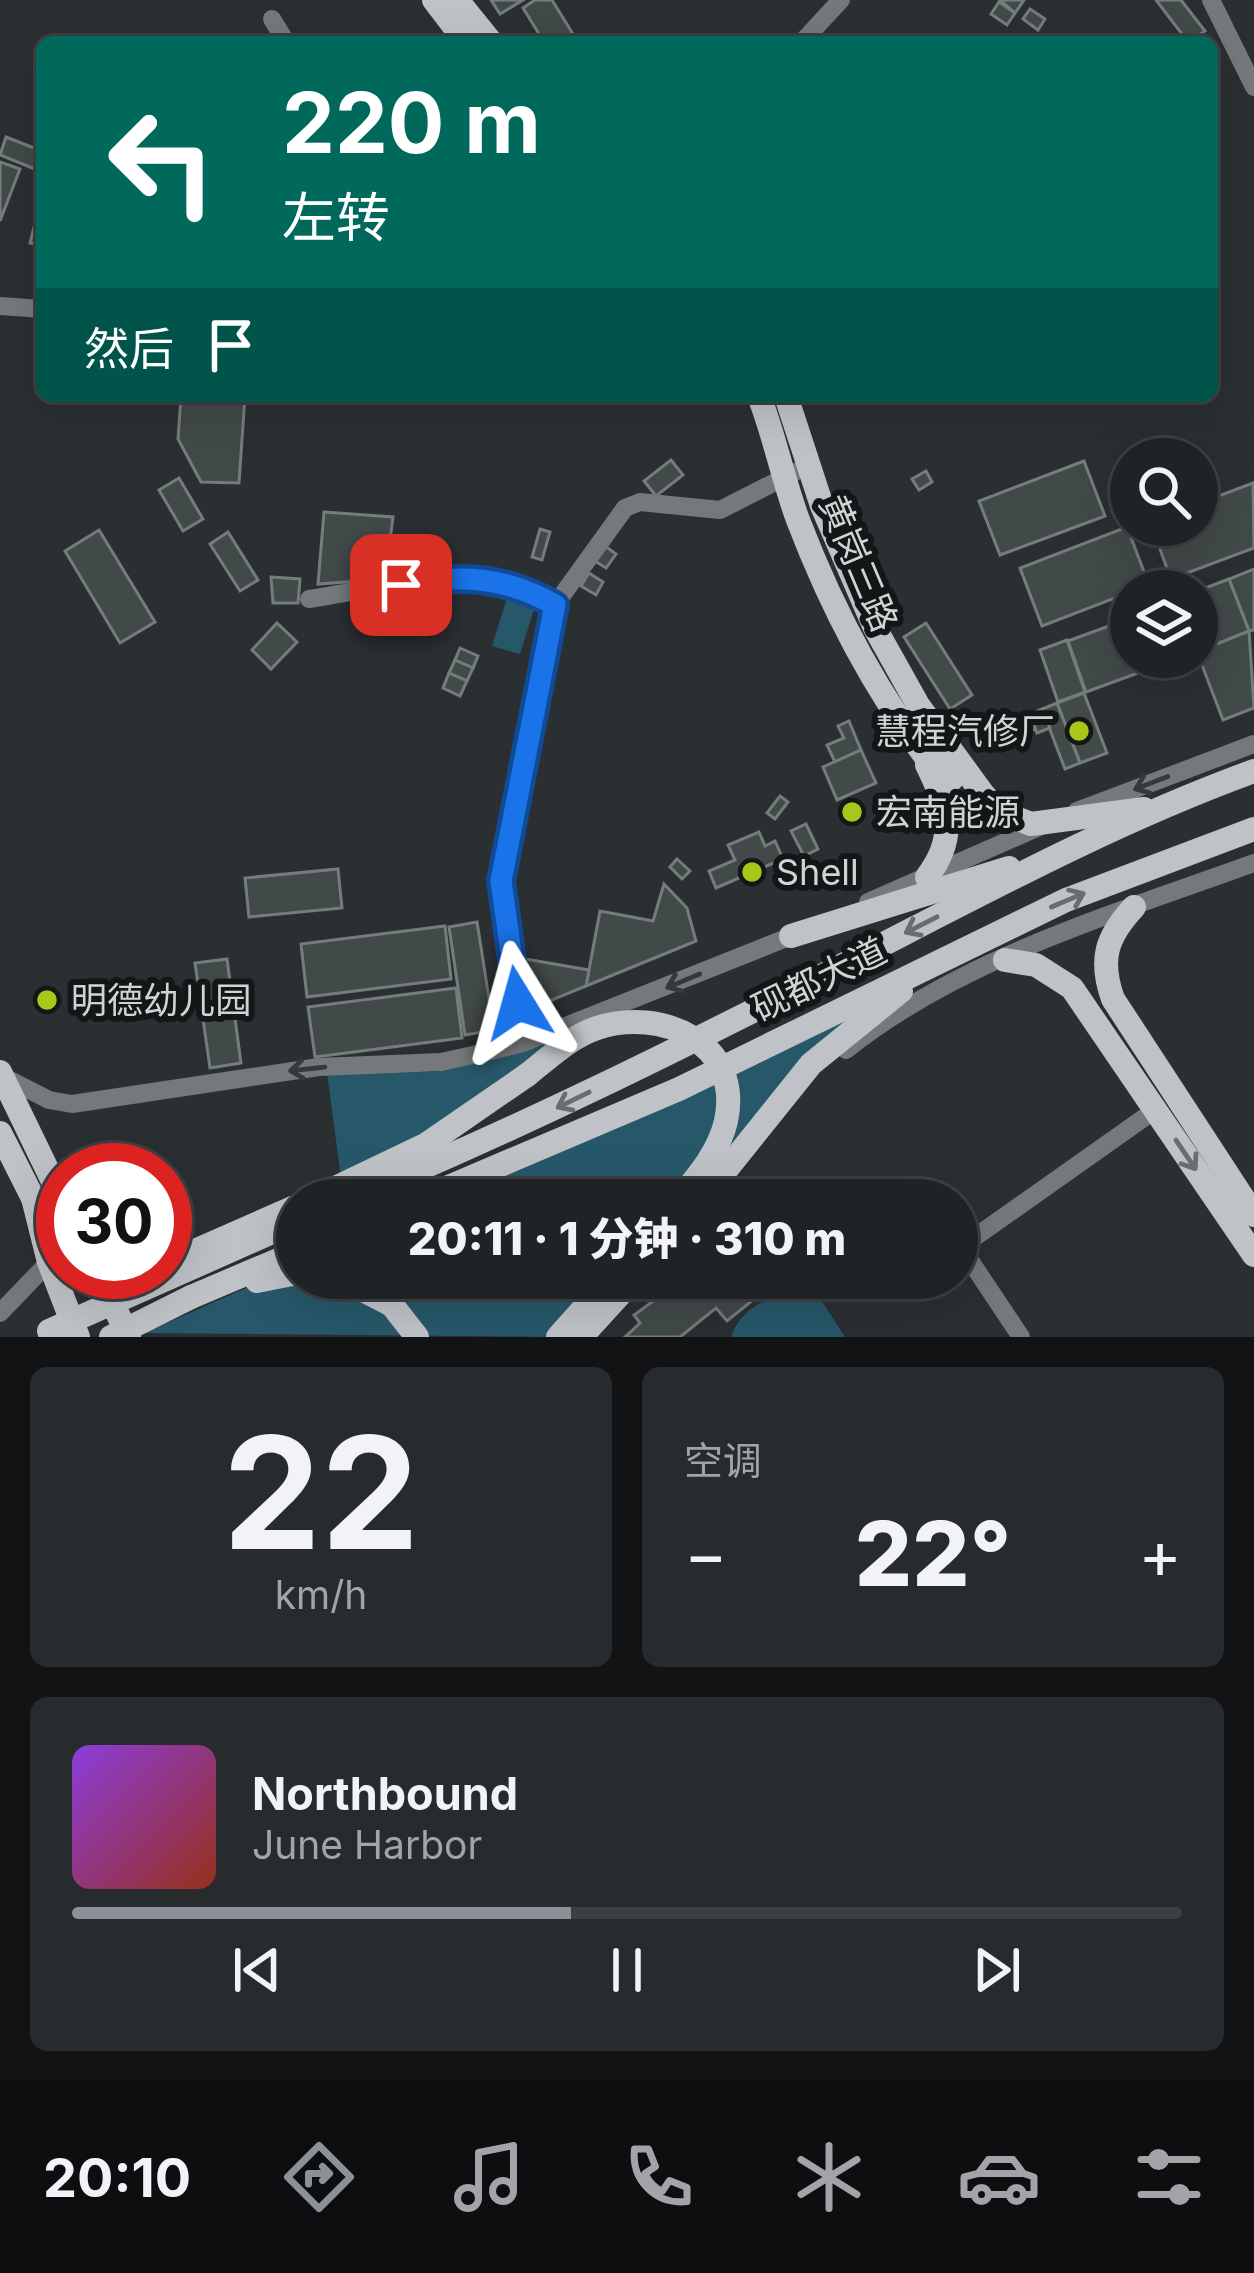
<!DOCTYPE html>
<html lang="zh">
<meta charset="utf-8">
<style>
:root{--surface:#202326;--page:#282b2e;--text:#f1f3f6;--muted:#a2a4a7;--line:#3d4043;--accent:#8c9099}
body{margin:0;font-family:Inter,"Noto Sans SC",sans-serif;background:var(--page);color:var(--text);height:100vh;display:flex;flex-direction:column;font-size:45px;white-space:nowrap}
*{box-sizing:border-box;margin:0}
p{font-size:39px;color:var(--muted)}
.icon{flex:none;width:66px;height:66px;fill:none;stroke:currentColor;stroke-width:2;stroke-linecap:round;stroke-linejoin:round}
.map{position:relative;height:1337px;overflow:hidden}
.sheet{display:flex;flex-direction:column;gap:30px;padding:30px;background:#121315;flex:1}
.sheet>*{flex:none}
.banner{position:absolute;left:36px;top:36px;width:1182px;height:366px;border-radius:18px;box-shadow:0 12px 48px #0002,0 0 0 3px var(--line);background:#00695c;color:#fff;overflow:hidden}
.tools{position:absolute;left:1110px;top:438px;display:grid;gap:24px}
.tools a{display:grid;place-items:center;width:108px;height:108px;border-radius:50%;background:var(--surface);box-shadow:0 12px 48px #0002,0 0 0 3px var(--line);font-size:60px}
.speed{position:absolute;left:36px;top:1143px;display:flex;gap:24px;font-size:60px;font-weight:700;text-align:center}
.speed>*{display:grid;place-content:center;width:156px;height:156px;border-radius:50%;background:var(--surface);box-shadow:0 12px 48px #0002,0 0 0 3px var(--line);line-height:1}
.speed .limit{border:18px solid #d22;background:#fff;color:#111}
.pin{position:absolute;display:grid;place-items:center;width:102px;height:102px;color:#fff;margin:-51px;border-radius:24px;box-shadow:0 6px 18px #0006}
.me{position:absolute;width:132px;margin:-66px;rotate:352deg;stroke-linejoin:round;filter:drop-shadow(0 0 9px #0008)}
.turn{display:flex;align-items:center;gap:42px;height:252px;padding:0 48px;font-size:54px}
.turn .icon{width:156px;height:156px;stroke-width:2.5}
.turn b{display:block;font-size:84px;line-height:102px}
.then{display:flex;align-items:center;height:114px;padding:0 48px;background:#0003;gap:24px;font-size:45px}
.big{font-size:90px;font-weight:800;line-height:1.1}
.sheet .card{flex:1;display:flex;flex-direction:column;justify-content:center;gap:18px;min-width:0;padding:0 42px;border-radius:18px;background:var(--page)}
.sheet .dial{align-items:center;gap:0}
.dial b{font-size:156px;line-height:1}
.song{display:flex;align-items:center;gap:36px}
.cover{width:144px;height:144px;border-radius:18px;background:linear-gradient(135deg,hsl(270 70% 55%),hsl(10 70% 35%))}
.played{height:12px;border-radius:6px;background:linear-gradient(90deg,var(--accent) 45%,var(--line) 45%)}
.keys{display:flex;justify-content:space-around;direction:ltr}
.heat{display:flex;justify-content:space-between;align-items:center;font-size:66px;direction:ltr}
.sheet .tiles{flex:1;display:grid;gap:30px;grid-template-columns:1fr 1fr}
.card:last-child{grid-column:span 2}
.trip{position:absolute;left:276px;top:1179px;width:702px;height:120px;border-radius:60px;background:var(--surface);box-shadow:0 12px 48px #0002,0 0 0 3px var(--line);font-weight:800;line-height:120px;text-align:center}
.dock{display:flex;height:192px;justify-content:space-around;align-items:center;background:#0d0e0f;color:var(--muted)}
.dock .icon{width:84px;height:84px}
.dock .current{color:var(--accent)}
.dock b{font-size:54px;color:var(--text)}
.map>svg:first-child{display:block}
.green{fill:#27586a}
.building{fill:#424949;stroke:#747c7c;stroke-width:3}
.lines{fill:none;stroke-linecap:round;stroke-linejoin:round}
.minor{stroke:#76797b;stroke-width:18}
.major{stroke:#bfc3c7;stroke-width:24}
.major-bridge{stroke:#bfc3c7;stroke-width:24}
.oneway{stroke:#36393b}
.oneway2{stroke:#6a6d70}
.route-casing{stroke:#114b97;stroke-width:30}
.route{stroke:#1a73e8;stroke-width:21}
.poi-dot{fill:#a9c71a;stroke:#141718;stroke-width:4.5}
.labels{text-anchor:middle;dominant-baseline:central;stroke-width:12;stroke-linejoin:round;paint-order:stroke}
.street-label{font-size:36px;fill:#d0d4d5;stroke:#141718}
.poi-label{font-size:36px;fill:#d0d4d5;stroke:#141718;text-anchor:start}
</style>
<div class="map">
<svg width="1254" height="1337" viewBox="0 0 1254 1337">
<rect width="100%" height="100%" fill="#2a2f32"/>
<g class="green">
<path d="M 507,598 L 535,606 L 520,654 L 492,646 Z"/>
<path d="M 869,1008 L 717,1171 L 667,1200 L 433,1200 Z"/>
<path d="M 584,1026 L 463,1113 L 341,1178 L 327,1073 L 435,1072 Z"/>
<path d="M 297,1278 L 600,1278 L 549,1337 L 144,1333 L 253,1285 Z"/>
<path d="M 800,1278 L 807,1278 L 845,1337 L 731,1337 C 742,1305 772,1293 804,1297 L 794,1281 Z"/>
</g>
<g class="building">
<path d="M 491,0 L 523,0 L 500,14 Z"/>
<path d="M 535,0 L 552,0 L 576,39 L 544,42 L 523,8 Z"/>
<path d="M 1000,0 L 1024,0 L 1015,13 Z"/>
<path d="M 1156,0 L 1181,0 L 1205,31 L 1188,42 Z"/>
<path d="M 999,2 L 1015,13 L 1007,25 L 991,14 Z"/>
<path d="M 1030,9 L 1045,19 L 1038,30 L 1023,19 Z"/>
<path d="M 6,137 L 42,151 L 42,172 L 0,155 Z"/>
<path d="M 0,162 L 20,169 L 0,221 Z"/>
<path d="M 42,195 L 42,241 L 41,245 L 30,243 Z"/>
<path d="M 181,396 L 245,396 L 239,483 L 201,482 L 178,439 Z"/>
<path d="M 671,460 L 683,475 L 656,496 L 644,481 Z"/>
<path d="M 1084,461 L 1105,516 L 1000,555 L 979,501 Z"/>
<path d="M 926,471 L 932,482 L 919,490 L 912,479 Z"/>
<path d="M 179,478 L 203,519 L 183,531 L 159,490 Z"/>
<path d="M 1253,483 L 1254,548 L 1171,579 L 1151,525 L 1197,525 L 1197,504 Z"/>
<path d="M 324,512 L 393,517 L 385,579 L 318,584 Z"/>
<path d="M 1127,527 L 1149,585 L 1042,626 L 1020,568 Z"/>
<path d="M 540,529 L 550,532 L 542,560 L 532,557 Z"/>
<path d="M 99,530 L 155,622 L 120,643 L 65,551 Z"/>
<path d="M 228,532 L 258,580 L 240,591 L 210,544 Z"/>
<path d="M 605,546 L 616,554 L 606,568 L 595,561 Z"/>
<path d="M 1254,569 L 1254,630 L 1249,631 L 1229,579 Z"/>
<path d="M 589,573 L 603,582 L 596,595 L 581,586 Z"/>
<path d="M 271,577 L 300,579 L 298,603 L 273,603 Z"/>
<path d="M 1229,579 L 1249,631 L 1197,652 L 1197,591 Z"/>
<path d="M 1131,618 L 1131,657 L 1179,658 L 1086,692 L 1068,641 Z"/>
<path d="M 277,623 L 297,642 L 271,669 L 252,650 Z"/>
<path d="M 926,623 L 972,695 L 950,709 L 904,637 Z"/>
<path d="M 1249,631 L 1254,708 L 1223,720 L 1197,652 Z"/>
<path d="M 1067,640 L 1085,692 L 1058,702 L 1040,650 Z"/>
<path d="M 460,648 L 478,656 L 473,668 L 455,660 Z"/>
<path d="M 455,660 L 473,668 L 467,681 L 449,673 Z"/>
<path d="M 449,673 L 467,681 L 460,696 L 443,688 Z"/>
<path d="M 1084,693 L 1107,753 L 1080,763 L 1057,703 Z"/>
<path d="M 1057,703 L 1080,763 L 1065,769 L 1042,709 Z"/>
<path d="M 1042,709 L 1050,728 L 1037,733 L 1030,714 Z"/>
<path d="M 1030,714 L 1035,729 L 1007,739 L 1001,724 Z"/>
<path d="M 849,721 L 861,750 L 835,762 L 827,745 L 844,738 L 838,726 Z"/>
<path d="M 861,750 L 876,783 L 837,800 L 823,767 Z"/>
<path d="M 780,796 L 788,802 L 775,819 L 767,813 Z"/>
<path d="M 806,824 L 818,849 L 804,856 L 791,831 Z"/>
<path d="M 759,832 L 765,846 L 775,841 L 783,859 L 716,888 L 709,871 L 735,860 L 728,845 Z"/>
<path d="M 677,859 L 690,871 L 682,879 L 670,867 Z"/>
<path d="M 338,869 L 342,908 L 249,917 L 245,878 Z"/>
<path d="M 664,884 L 687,908 L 696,941 L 586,986 L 600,911 L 653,921 Z"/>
<path d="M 477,922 L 494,1030 L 465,1035 L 449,927 Z"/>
<path d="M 445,926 L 451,979 L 307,997 L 301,944 Z"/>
<path d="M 520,958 L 589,970 L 586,986 L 528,1010 Z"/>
<path d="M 227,959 L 241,1063 L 210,1068 L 195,963 Z"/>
<path d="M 456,988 L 462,1038 L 315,1057 L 308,1007 Z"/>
<path d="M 685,1278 L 780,1278 L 727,1321 L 716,1308 L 680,1337 L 625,1337 L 640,1323 L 634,1315 Z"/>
</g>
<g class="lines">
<g class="minor">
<path d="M 1211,0 L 1254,87"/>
<path d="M 272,19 L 286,42"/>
<path d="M 802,42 L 841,0"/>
<path d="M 0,306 L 42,309"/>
<path d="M 645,396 L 651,396"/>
<path d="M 309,599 C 399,585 470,558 555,605"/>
<path d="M 1077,811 L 1254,744"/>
<path d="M 868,902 L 1046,824"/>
<path d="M 523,1043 L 501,881 L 527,731 L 555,605 L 625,508 L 640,502 L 720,510 L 795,472"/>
<path d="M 846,1050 C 961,958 1117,913 1254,863"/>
<path d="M 2,1076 L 49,1100 L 72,1104 L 319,1067 L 441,1062 L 482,1053 L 523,1043 L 799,933"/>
<path d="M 0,1313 L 49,1262"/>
<path d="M 1021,1337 L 961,1247 L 1155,1110"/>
</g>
<g class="major">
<path d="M 434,0 L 466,42"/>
<path d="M 457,0 L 491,42"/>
<path d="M 759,396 C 775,437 783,480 798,520 C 834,614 880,701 943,779 L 952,779 L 957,771 L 948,749"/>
<path d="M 786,396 L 822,506 L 875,628 L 918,705 L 983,794 L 998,811 L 1031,824 L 1144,809"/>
<path d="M 927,765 C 948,807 958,836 927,877"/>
<path d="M 1134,907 C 1106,937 1099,960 1113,999 L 1254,1215"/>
<path d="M 791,936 L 1009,868"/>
<path d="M 1005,960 L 1036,965 L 1072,988 L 1254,1255"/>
<path d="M 0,1072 L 63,1202"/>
<path d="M 0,1133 L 40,1212"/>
<path d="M 33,1198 L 49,1262 L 78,1337"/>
<path d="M 310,1200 L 427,1144 L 527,1075"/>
<path d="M 347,1200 C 516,1130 679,1049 841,966 C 976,897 1111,823 1254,771"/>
<path d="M 418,1200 L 679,1089 L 1066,900 L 1254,829"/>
<path d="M 702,1200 L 811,1064 L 901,991"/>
<path d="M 165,1264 L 297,1206"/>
<path d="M 97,1272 L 129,1337"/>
<path d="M 340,1278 L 392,1305 L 417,1337"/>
<path d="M 257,1281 L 297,1273"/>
<path d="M 191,1297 L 297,1252"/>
<path d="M 558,1337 L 611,1278"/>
<path d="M 581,1337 L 635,1278"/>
</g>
<g class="major-bridge">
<path d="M 527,1075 C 549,1058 570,1037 597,1028 C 660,1007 743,1042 726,1121 C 719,1152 698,1176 678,1200"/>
<path d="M 49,1331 L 297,1221"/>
<path d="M 111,1337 L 191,1297"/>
</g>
</g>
<defs><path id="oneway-shaft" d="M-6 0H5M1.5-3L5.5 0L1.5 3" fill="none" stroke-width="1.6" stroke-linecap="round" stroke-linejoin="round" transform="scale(3)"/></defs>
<g class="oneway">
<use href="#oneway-shaft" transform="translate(1151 783) rotate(159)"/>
<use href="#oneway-shaft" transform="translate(683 981) rotate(157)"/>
<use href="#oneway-shaft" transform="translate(307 1069) rotate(174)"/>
</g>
<g class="oneway2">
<use href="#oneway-shaft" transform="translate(1068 900) rotate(-23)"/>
<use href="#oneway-shaft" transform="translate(921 925) rotate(153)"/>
<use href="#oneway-shaft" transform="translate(573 1100) rotate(154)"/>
<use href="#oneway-shaft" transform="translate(1186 1155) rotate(56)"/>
</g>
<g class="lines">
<g class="route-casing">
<path id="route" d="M 401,585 C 460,575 502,575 555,605 L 501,881 L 518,1003"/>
</g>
<use href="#route" class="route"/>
</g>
<g class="poi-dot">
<circle cx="1079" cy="731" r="12"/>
<circle cx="852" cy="812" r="12"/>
<circle cx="752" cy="872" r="12"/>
<circle cx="47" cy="1000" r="12"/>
</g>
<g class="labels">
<g class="street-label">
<text transform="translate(859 563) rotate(67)">黄岗三路</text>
<text transform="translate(819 979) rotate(-26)">砚都大道</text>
</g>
<g class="poi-label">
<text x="1055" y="731" text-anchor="end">慧程汽修厂</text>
<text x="876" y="812">宏南能源</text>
<text x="776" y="872">Shell</text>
<text x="71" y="1000">明德幼儿园</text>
</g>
</g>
</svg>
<div class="tools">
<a><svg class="icon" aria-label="search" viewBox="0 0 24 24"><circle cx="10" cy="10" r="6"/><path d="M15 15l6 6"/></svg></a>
<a><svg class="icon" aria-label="layers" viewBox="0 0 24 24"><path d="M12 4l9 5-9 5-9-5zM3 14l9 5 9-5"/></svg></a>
</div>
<div class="speed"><div class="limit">30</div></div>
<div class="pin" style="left:401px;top:585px;background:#d93025"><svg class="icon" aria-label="arrive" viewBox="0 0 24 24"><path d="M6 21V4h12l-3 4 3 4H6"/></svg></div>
<svg class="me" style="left:518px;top:1003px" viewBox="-20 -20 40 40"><path d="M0-17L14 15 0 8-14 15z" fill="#1a73e8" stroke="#fff" stroke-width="4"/></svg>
<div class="trip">20:11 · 1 分钟 · 310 m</div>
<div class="banner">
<div class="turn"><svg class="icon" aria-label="left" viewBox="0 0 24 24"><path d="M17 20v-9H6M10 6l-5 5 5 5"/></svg><div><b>220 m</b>左转</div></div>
<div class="then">然后<svg class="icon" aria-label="arrive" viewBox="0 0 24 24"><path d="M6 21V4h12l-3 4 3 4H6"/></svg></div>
</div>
</div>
<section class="sheet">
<div class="tiles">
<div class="card dial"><b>22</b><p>km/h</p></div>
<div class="card"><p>空调</p>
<div class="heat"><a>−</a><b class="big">22°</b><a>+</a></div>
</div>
<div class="card">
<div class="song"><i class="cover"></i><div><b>Northbound</b><p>June Harbor</p></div></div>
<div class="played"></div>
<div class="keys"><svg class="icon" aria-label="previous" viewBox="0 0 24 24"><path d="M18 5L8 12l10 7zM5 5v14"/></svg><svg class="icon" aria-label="pause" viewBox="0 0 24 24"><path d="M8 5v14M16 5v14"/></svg><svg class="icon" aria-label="next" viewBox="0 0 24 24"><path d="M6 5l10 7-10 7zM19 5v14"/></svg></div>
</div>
</div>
</section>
<nav class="dock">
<b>20:10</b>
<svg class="icon current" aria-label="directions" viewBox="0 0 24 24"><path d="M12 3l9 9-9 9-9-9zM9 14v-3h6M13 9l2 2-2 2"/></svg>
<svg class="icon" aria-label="music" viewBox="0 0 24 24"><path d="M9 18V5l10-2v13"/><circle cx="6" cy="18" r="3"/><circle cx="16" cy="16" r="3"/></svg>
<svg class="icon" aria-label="phone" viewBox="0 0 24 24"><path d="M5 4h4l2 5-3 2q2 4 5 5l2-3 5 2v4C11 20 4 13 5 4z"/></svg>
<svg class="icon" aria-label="climate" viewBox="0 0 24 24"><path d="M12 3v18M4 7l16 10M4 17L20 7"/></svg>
<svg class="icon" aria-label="car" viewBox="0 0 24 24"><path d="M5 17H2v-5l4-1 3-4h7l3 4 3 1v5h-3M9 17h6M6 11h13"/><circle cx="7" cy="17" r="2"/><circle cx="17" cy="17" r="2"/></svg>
<svg class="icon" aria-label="filters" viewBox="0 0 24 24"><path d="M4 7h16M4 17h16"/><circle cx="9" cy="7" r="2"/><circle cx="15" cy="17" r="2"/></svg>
</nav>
